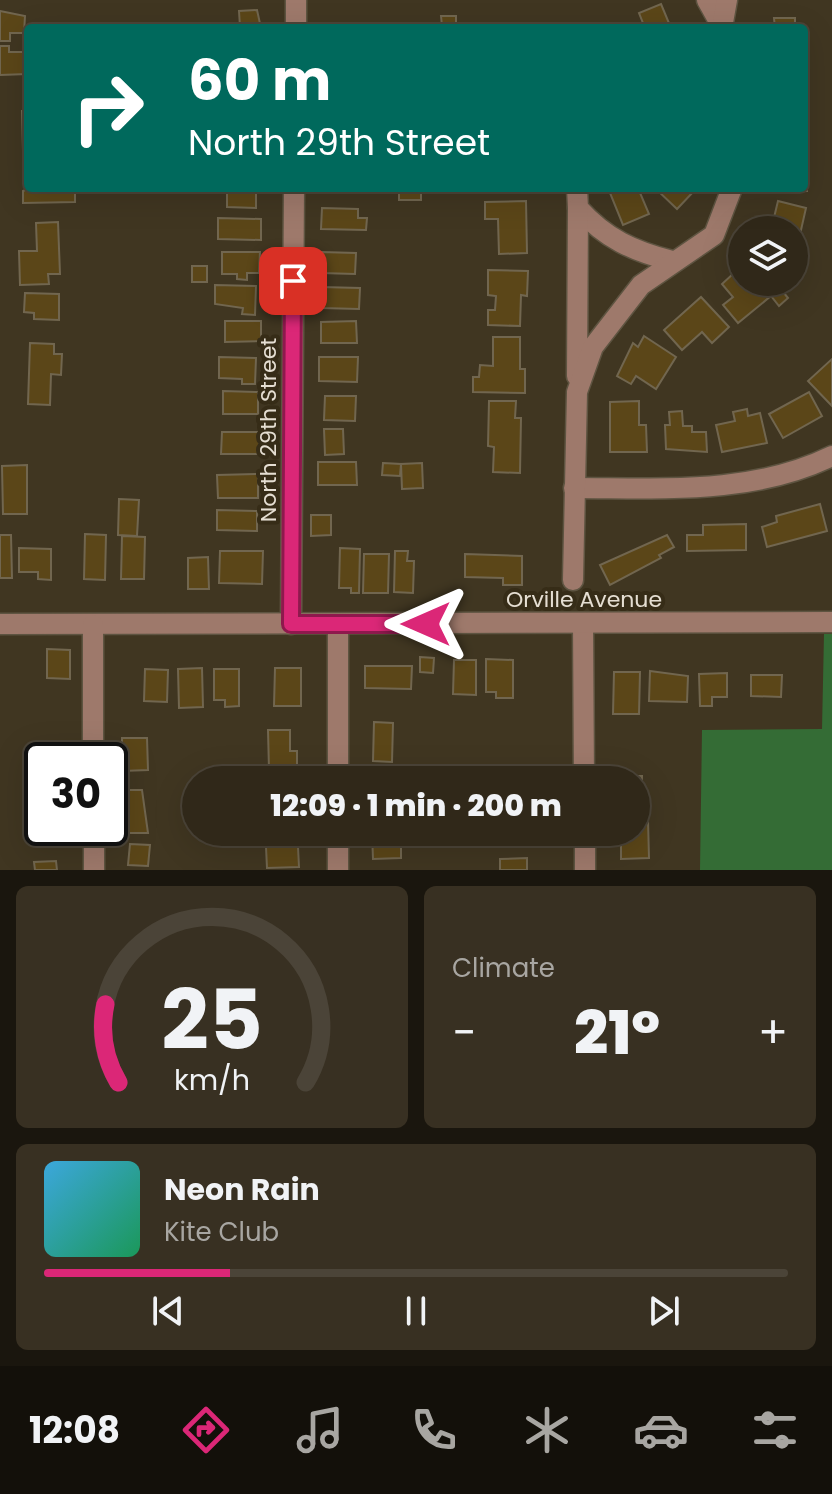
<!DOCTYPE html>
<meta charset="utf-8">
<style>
:root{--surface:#302819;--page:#383022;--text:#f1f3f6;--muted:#a8a6a2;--line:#4b4438;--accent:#db2777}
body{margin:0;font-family:Poppins,sans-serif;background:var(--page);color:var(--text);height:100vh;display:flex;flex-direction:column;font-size:30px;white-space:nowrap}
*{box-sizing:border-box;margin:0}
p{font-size:26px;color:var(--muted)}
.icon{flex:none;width:44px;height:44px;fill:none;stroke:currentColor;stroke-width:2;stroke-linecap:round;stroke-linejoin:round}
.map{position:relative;height:870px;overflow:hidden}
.details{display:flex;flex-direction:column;gap:16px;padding:16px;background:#1a160e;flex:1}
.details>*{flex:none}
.guide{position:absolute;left:24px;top:24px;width:784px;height:168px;border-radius:8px;box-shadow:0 8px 32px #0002,0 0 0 2px var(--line);background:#00695c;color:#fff;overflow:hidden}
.buttons{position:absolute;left:728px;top:216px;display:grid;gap:16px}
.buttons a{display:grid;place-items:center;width:80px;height:80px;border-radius:50%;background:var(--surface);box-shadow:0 8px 32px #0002,0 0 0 2px var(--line);font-size:40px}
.speed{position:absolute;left:24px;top:742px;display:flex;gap:16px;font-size:40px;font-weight:700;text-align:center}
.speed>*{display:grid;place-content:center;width:104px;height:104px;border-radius:50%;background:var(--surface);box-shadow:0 8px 32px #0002,0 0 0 2px var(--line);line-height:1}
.speed .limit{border:4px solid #111;border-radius:12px;background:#fff;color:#111}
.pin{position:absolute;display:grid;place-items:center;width:68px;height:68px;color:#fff;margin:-34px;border-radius:16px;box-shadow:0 4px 12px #0006}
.me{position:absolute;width:88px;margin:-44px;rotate:270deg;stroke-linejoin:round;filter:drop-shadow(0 0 6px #0008)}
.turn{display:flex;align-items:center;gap:28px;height:168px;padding:0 32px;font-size:36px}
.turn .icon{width:104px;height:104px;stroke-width:2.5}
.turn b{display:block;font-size:56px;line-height:68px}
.big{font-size:60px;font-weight:800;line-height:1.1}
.details .card{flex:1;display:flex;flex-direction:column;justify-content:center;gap:12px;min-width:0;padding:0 28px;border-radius:12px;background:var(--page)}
.details .dial{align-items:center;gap:0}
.dial svg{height:208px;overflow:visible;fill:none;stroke:var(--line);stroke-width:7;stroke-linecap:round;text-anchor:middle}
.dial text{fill:var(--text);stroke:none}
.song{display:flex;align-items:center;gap:24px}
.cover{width:96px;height:96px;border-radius:12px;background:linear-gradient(135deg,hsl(200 70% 55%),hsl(150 70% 35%))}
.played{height:8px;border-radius:4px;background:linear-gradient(90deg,var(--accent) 25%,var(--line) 25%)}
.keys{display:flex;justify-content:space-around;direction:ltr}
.heat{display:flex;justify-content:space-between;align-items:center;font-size:44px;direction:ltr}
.details .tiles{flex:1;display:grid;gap:16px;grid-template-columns:1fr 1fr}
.card:last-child{grid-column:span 2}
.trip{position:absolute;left:182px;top:766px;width:468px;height:80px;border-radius:40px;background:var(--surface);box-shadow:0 8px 32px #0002,0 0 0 2px var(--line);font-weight:800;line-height:80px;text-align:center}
.dock{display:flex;height:128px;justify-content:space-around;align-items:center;background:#13100a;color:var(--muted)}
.dock .icon{width:56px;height:56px}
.dock .active{color:var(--accent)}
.dock b{font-size:36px;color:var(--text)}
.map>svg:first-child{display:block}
.green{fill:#346c35}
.building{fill:#5b4618;stroke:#71664f;stroke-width:2}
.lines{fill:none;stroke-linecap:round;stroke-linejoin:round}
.minor-casing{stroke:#5e5441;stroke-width:23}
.minor{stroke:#9e796b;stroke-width:20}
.route-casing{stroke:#8e194d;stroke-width:20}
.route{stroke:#db2777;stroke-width:14}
.labels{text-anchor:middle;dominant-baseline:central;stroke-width:8;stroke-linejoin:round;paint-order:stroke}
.street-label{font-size:22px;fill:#e5ded2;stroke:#362c17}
</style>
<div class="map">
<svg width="832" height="870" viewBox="0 0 832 870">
<rect width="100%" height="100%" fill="#403621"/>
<path class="green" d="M 824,634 L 832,634 L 832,870 L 700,870 L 702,730 L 822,729 Z"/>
<g class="building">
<path d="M 661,4 L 671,28 L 645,28 L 639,13 Z"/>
<path d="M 257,10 L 261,28 L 235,28 L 240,27 L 239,11 Z"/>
<path d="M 0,11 L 25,16 L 24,33 L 10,33 L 10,41 L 0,41 Z"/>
<path d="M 441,16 L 456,16 L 456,28 L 410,28 L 442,26 Z"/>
<path d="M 774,18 L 795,18 L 795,28 L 775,28 Z"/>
<rect x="328" y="23" width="33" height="5"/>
<path d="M 0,46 L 9,46 L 9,52 L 27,52 L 27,74 L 0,75 Z"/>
<path d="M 804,83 L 807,83 L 808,129 L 804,129 Z"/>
<path d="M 22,111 L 28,111 L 28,170 L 28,151 L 23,151 Z"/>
<path d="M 804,141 L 807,191 L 775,192 L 774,188 L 804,188 Z"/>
<path d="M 30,188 L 75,188 L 75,202 L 23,203 L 23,191 Z"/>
<path d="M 227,188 L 256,188 L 256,208 L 227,207 Z"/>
<rect x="399" y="188" width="22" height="12"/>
<path d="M 608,188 L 638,188 L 649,214 L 623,225 Z"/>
<path d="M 693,188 L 695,190 L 677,209 L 656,189 Z"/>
<path d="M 526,201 L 527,253 L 499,254 L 498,219 L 485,219 L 485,202 Z"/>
<path d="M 778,201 L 806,208 L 796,252 L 794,230 L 771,230 Z"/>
<path d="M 322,208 L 358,209 L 358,218 L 367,218 L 366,230 L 321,229 Z"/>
<path d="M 218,218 L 261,219 L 261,240 L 218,239 Z"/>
<path d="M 58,222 L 60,274 L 48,274 L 49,284 L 20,285 L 19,251 L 37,251 L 36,223 Z"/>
<path d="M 222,252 L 260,252 L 259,273 L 247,273 L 247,280 L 237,279 L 237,274 L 222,274 Z"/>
<path d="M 321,252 L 356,253 L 355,274 L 321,273 Z"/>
<rect x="192" y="266" width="15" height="16"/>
<path d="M 488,270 L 528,271 L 527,296 L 521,295 L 520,326 L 488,325 L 488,310 L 495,310 L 496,296 L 488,295 Z"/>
<path d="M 734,273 L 748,289 L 756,282 L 775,282 L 788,298 L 779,306 L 771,296 L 738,323 L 723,305 L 733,297 L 722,284 Z"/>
<path d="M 215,285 L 256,286 L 255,315 L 242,314 L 243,308 L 215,304 Z"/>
<path d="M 321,287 L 360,288 L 359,309 L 321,308 Z"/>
<path d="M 25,293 L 59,294 L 59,320 L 34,319 L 34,313 L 24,312 Z"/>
<path d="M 701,297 L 729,327 L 712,343 L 702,332 L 682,350 L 664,330 Z"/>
<path d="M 225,321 L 261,321 L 261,341 L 225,342 Z"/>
<path d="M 356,321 L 357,343 L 321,343 L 321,322 Z"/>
<path d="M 644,336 L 676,357 L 656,389 L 636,376 L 631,384 L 617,376 L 633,343 L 638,347 Z"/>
<path d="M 493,337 L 520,337 L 520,369 L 525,369 L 525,393 L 473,392 L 473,377 L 479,377 L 480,365 L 493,366 Z"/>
<path d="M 30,343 L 54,344 L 54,354 L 62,354 L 61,375 L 51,374 L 50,405 L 28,404 Z"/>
<path d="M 219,357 L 256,358 L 255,384 L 242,384 L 242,379 L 219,378 Z"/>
<path d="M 319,357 L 358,357 L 357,382 L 319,381 Z"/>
<path d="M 832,359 L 832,406 L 808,381 Z"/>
<path d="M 223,391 L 258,392 L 258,414 L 223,414 Z"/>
<path d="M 809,392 L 822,416 L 783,438 L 769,414 Z"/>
<path d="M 325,396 L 356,396 L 355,421 L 324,420 Z"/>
<path d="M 489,401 L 516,401 L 515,418 L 521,418 L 520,473 L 493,472 L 494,447 L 488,446 Z"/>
<path d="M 639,401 L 639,425 L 646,425 L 647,452 L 610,452 L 610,402 Z"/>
<path d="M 747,409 L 748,416 L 760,413 L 767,443 L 722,452 L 716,425 L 735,421 L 733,412 Z"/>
<path d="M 682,411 L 683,426 L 692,426 L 692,432 L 706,432 L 707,452 L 666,449 L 665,425 L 670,425 L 669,412 Z"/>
<path d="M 324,429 L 343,429 L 344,454 L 325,455 Z"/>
<path d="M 222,432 L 259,432 L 259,454 L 221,454 Z"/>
<path d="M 318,462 L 356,462 L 357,485 L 318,485 Z"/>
<path d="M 383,463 L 401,464 L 400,476 L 382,475 Z"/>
<path d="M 422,463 L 423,488 L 402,489 L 401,464 Z"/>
<path d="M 27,465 L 27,514 L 3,514 L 2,466 Z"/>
<path d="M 258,474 L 258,498 L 218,498 L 217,475 Z"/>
<path d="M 119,499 L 139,500 L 137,536 L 118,535 Z"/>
<path d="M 820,504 L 827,531 L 767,547 L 762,527 L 777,522 L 776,516 Z"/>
<path d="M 217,510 L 257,511 L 257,531 L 217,530 Z"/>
<path d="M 311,515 L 331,515 L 331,535 L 311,536 Z"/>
<path d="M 746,524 L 746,550 L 687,551 L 687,535 L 703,535 L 703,525 Z"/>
<path d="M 85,534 L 106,535 L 105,580 L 84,579 Z"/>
<path d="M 0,535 L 11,535 L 12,578 L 0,578 Z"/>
<path d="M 667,535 L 674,547 L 659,555 L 661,558 L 610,585 L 600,565 Z"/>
<path d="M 122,536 L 145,537 L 144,579 L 121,579 Z"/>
<path d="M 19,548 L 51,549 L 51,580 L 38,579 L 38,572 L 19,572 Z"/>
<path d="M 340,548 L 360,549 L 359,593 L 351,593 L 351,588 L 339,588 Z"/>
<path d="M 220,551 L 263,551 L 262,584 L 219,583 Z"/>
<path d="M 395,551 L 408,551 L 407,561 L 414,561 L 413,593 L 394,592 Z"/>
<path d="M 364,554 L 389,554 L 388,593 L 363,593 Z"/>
<path d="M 465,554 L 522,556 L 522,585 L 503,585 L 503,578 L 465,577 Z"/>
<path d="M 208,557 L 209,589 L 188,589 L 188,558 Z"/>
<path d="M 47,649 L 70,650 L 70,679 L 47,678 Z"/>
<path d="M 420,657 L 434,658 L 433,673 L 420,672 Z"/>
<path d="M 486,659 L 513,660 L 513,698 L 496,698 L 496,692 L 486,692 Z"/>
<path d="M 454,660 L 476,660 L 476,695 L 453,694 Z"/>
<path d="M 365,666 L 412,666 L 411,689 L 365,688 Z"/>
<path d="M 202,668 L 203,707 L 179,708 L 178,669 Z"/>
<path d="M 275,668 L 301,668 L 301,706 L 274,706 Z"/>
<path d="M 145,669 L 168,670 L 167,702 L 144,701 Z"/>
<path d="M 214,669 L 239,669 L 239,706 L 225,707 L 225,700 L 214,700 Z"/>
<path d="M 650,671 L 688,676 L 687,702 L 649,701 Z"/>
<path d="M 614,672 L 640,672 L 639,714 L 613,714 Z"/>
<path d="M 727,673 L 727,697 L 712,697 L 712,706 L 700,706 L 699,674 Z"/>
<path d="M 751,675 L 782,675 L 781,697 L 751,696 Z"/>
<path d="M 374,722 L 393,723 L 392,762 L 373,761 Z"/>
<path d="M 268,730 L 290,730 L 290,751 L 297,751 L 297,770 L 269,770 Z"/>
<path d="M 122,738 L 147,738 L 148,770 L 122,771 Z"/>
<path d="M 25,767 L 42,767 L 42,791 L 26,791 Z"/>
<path d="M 620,776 L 642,776 L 641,811 L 636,811 L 636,780 L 620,780 Z"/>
<path d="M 122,790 L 142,790 L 148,833 L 123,833 Z"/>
<path d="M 42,811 L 42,828 L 60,828 L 60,833 L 28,835 L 26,812 Z"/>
<path d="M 636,820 L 648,820 L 649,858 L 621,859 L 621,832 L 636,832 Z"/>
<path d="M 372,832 L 401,832 L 401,858 L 373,859 Z"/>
<path d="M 274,842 L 288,842 L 288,847 L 298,847 L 299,867 L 267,868 L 266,847 L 274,847 Z"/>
<path d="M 130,844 L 150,845 L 148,866 L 128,865 Z"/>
<path d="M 527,858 L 527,870 L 500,870 L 500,859 Z"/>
<path d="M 56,861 L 57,870 L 35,870 L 34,862 Z"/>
</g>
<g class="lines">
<g class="minor-casing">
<g id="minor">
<path d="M 707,0 L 721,25"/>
<path d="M 296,28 L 296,0"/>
<path d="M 722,28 L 727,0"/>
<path d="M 577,188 L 578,208 C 606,239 633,251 672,261"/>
<path d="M 577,376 L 578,208"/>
<path d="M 574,488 C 661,488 752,495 832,456"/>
<path d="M 573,580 L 577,392 L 593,347 L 641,285 L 714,235 L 732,188"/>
<path d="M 583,623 L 584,780"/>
<path d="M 0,624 L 832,622"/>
<path d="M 291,624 L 294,188"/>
<path d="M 338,624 L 338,780"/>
<path d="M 93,625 L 93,760"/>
<path d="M 94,828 L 94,870"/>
<path d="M 338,832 L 338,870"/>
<path d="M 585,832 L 585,870"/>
</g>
</g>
<use href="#minor" class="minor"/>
</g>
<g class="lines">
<g class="route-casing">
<path id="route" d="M 293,281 L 291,624 L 426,624"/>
</g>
<use href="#route" class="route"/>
</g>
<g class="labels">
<g class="street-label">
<text transform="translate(268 430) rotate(-90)">North 29th Street</text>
<text x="584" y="599">Orville Avenue</text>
</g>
</g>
</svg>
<div class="buttons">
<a><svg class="icon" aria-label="layers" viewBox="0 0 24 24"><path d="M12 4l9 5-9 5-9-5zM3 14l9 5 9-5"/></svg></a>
</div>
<div class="speed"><div class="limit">30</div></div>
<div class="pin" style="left:293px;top:281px;background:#d93025"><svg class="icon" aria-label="arrive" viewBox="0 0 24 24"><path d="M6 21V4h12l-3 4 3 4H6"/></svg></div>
<svg class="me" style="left:426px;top:624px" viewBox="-20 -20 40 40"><path d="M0-17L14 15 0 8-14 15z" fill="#db2777" stroke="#fff" stroke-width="4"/></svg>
<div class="trip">12:09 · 1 min · 200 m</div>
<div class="guide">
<div class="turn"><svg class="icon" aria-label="right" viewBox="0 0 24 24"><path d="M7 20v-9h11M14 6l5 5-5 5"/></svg><div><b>60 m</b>North 29th Street</div></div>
</div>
</div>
<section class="details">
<div class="tiles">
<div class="card dial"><svg viewBox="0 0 100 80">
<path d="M14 69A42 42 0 1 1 86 69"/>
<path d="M14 69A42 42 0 0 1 9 39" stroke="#db2777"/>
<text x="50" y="56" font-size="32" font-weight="700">25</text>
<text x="50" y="72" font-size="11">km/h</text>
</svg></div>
<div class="card"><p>Climate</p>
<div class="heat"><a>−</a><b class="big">21°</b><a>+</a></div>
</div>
<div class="card">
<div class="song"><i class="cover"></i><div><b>Neon Rain</b><p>Kite Club</p></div></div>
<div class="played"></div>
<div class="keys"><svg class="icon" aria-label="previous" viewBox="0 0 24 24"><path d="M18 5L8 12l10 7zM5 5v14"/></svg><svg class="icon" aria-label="pause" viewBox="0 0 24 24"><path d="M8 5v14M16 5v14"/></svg><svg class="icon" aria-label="next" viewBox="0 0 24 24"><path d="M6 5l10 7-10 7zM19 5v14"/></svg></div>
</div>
</div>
</section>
<nav class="dock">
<b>12:08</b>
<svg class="icon active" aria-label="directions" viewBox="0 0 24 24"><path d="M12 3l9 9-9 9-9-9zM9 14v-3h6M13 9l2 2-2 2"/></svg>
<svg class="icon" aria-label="music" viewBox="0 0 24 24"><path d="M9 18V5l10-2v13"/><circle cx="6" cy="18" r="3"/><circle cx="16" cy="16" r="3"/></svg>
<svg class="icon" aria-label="phone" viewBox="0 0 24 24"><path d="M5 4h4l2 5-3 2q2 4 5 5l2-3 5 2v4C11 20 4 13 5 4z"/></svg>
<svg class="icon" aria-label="climate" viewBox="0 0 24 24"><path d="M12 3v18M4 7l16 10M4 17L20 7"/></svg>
<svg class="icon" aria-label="car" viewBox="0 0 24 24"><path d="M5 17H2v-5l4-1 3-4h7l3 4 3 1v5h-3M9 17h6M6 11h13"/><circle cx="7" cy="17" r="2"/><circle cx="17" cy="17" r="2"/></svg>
<svg class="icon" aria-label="filters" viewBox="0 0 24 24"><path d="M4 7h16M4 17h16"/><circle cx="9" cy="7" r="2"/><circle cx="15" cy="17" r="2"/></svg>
</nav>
